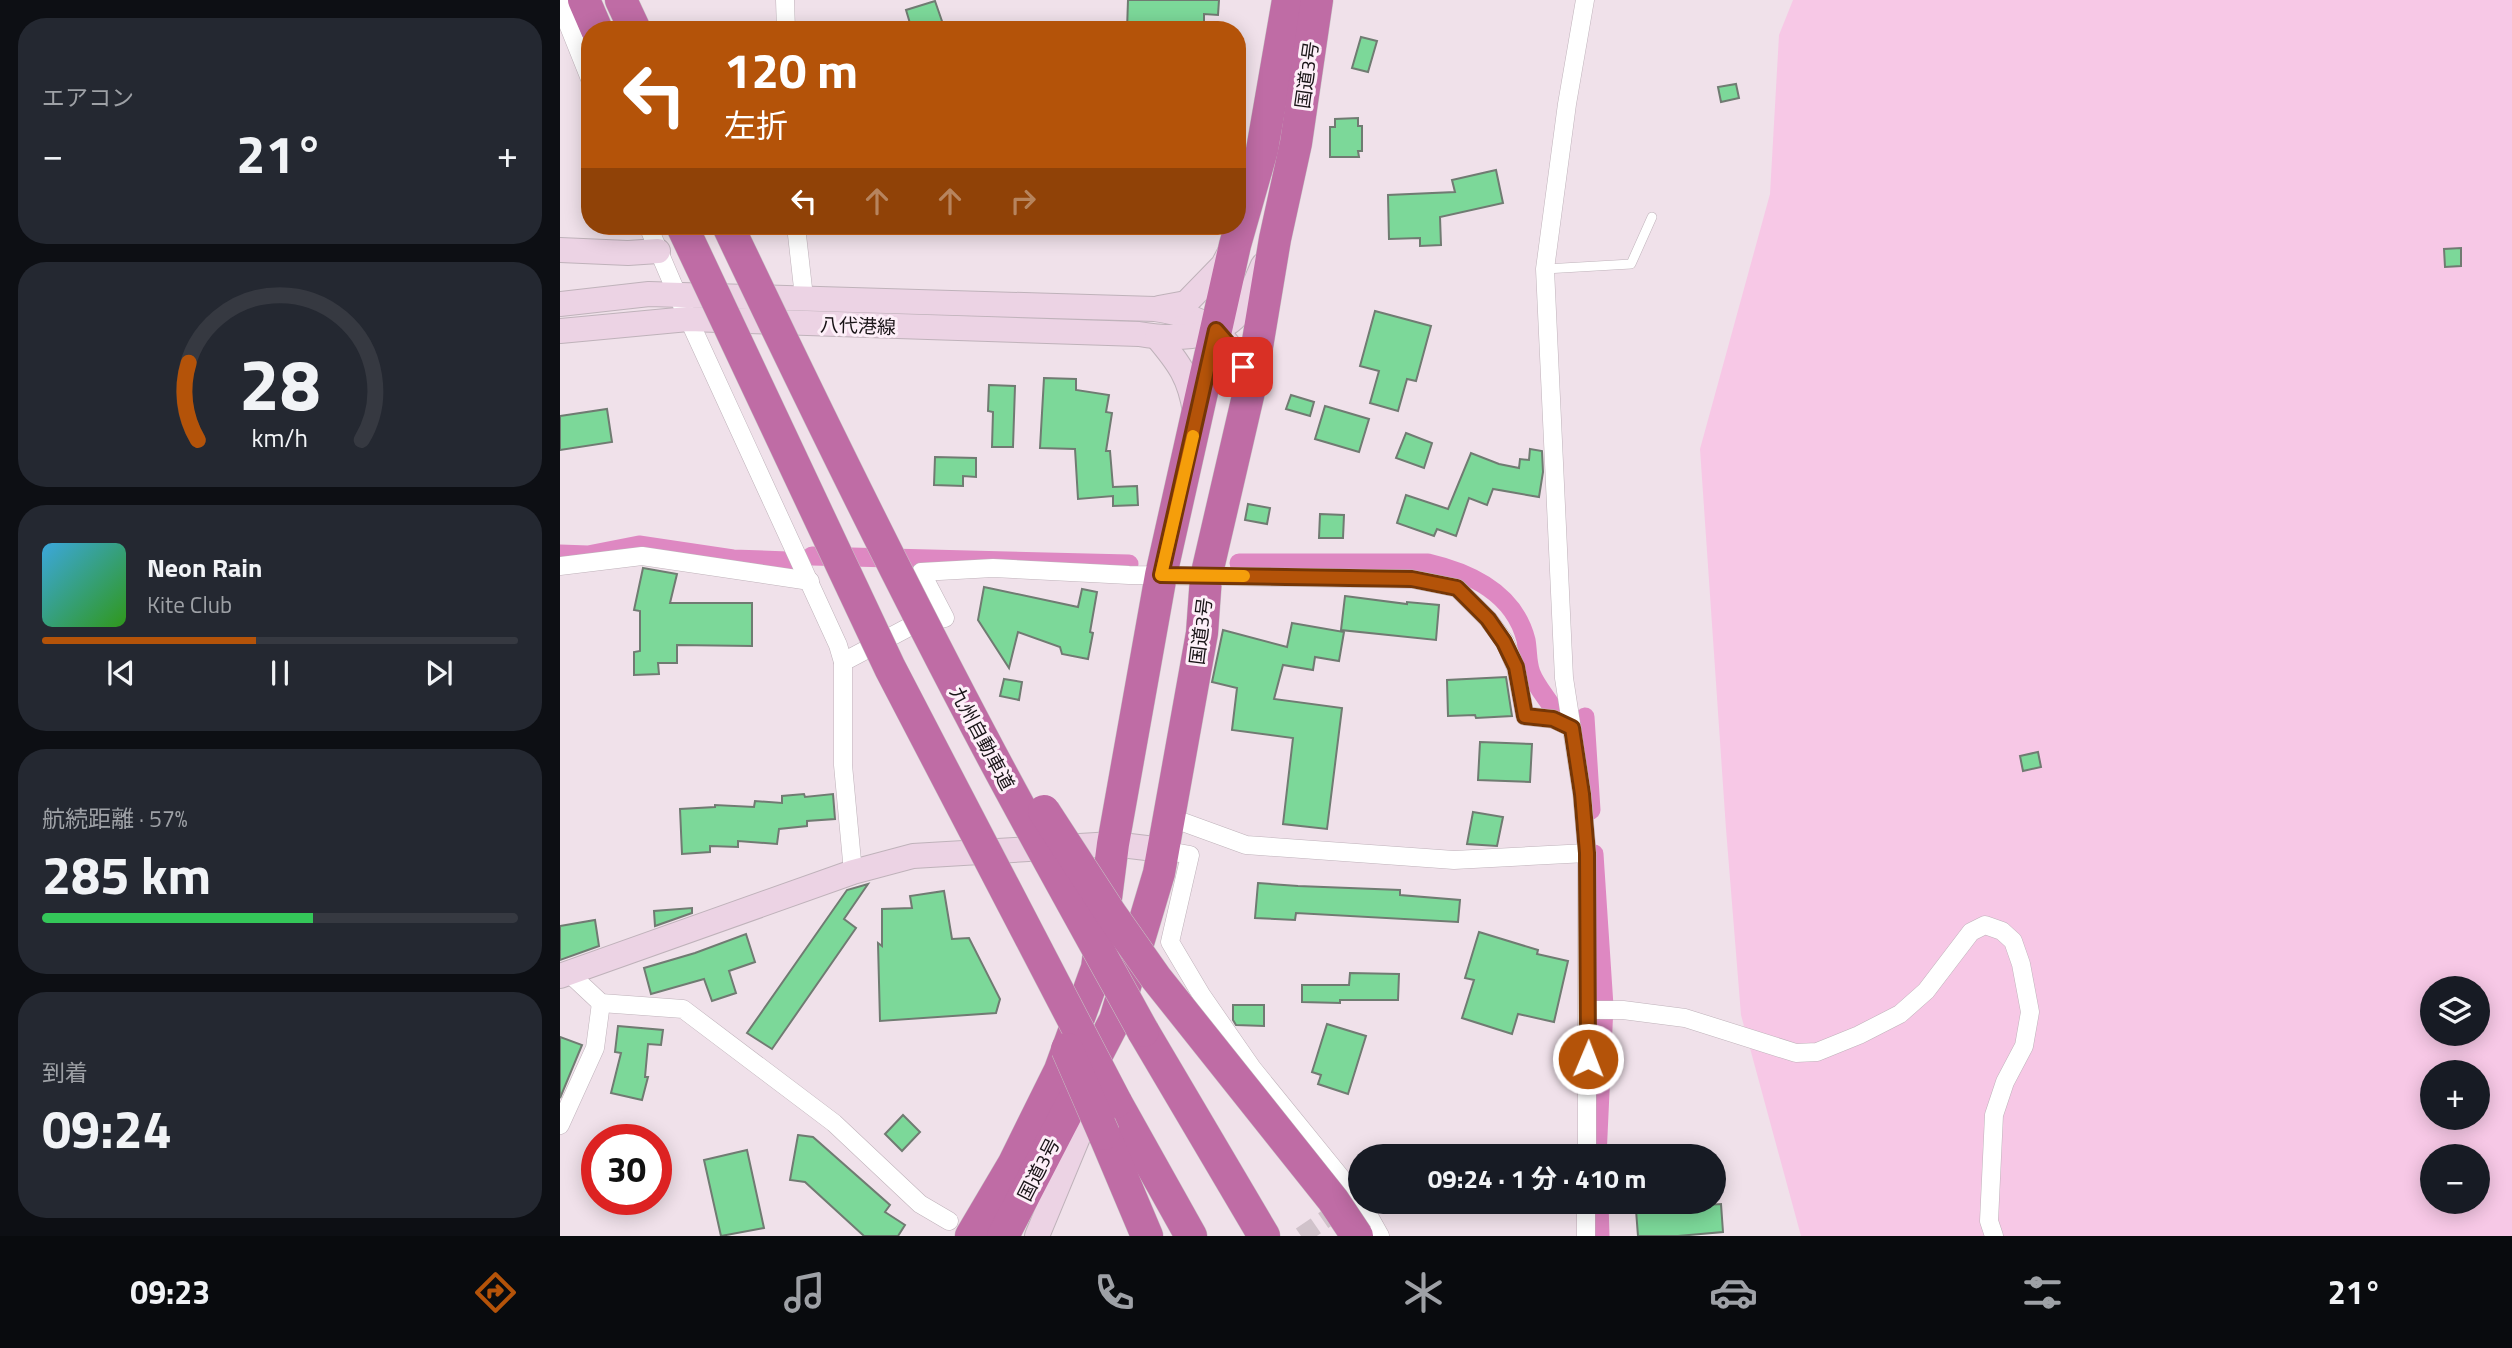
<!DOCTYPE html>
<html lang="ja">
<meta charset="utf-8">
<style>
:root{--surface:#171b24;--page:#242831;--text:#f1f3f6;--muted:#9ea1a6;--line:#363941;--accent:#b45309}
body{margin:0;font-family:"Titillium Web","Noto Sans JP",sans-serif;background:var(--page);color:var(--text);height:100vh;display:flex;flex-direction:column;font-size:26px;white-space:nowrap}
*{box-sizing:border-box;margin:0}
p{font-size:23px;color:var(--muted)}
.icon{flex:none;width:38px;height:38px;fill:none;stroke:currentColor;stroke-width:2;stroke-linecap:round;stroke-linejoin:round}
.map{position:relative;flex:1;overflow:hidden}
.details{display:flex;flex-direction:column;gap:18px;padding:18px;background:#0d0f14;width:560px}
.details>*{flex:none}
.banner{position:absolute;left:21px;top:21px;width:665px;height:214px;border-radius:28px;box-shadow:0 4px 18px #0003;background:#b45309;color:#fff;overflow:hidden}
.buttons{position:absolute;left:1860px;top:976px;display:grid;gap:14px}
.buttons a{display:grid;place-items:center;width:70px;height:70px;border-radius:50%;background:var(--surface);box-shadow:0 4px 18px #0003;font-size:35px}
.speed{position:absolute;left:21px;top:1124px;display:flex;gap:14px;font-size:35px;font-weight:700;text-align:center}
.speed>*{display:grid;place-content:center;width:91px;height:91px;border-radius:50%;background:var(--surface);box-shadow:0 4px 18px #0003;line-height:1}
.speed .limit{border:10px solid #d22;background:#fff;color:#111}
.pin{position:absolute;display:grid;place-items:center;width:60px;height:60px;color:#fff;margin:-30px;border-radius:14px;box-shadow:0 4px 10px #0006}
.me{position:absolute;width:77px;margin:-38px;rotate:1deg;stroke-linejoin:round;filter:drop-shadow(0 0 5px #0008)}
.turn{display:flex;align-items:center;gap:24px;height:147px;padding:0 28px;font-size:32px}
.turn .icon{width:91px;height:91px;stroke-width:2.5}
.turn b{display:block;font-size:49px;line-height:60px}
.lanes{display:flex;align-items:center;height:66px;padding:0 28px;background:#0003;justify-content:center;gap:35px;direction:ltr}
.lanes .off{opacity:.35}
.big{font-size:52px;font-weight:700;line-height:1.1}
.details .widget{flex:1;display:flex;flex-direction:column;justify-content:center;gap:10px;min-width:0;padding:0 24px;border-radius:28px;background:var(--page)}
.details .dial{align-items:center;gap:0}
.dial svg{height:182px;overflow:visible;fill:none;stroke:var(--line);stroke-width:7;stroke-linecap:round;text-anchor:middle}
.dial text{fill:var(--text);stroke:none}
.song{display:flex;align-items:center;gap:21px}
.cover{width:84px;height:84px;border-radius:10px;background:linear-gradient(135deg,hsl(200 70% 55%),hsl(110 70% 35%))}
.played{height:7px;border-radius:4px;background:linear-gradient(90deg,var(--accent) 45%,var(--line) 45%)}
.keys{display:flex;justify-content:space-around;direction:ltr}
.heat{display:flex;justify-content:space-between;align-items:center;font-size:38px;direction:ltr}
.charge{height:10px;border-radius:5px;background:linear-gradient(90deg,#34c759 57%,var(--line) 0)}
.trip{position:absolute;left:788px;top:1144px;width:378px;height:70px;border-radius:35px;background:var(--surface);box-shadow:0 4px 18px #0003;font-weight:700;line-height:70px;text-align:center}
.tab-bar{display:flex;height:112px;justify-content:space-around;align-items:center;background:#090b0e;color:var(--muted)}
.tab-bar .icon{width:49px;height:49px}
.tab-bar .selected{color:var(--accent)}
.tab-bar b{font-size:32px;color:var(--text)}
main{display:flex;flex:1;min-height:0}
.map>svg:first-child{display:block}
.green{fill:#f7c8e6;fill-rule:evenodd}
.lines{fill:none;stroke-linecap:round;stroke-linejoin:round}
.canal{stroke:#de88c2;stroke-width:19}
.building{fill:#7cd899;stroke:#707b72;stroke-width:2}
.street-tunnel{stroke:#d0c2ca;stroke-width:18;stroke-dasharray:18 9;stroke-linecap:butt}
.lane-casing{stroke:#bfb2ba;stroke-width:10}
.street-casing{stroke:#bfb2ba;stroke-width:19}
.secondary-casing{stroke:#bfb2ba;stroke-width:26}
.highway-casing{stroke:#c8c7c7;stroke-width:33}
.lane{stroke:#fff;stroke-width:9}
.street{stroke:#fff;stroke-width:18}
.secondary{stroke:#ecd3e4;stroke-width:24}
.highway{stroke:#bf6ca5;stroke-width:32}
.highway-bridge-casing{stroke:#c8c7c7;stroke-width:33;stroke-linecap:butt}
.highway-bridge{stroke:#bf6ca5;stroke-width:32}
.route-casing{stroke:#753606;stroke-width:18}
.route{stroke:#b45309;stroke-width:12}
.slow{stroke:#f59e0b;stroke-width:12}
.labels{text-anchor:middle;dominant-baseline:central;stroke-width:6;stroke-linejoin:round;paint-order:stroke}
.street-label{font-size:19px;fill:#191417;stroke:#fdeff8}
</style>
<main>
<section class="details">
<div class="widget"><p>エアコン</p>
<div class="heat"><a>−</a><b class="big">21°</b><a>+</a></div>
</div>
<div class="widget dial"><svg viewBox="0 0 100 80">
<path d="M14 69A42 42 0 1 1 86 69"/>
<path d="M14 69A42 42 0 0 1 10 35" stroke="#b45309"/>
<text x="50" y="56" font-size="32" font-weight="700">28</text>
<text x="50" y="72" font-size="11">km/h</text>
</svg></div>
<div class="widget">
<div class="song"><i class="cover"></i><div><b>Neon Rain</b><p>Kite Club</p></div></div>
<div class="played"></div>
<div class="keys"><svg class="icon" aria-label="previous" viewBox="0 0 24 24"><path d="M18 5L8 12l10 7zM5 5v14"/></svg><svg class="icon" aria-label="pause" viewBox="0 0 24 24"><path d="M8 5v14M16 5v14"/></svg><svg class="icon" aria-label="next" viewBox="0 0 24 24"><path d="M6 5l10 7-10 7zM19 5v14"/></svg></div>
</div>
<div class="widget"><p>航続距離 · 57%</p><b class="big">285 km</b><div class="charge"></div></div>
<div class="widget"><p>到着</p><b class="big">09:24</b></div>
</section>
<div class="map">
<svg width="1952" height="1236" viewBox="0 0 1952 1236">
<rect width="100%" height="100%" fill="#f0e1ea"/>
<path class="green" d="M 1233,0 L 1952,0 L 1952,1236 L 1241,1236 L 1181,1015 L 1166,829 L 1140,449 L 1210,194 L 1219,35 ZM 1872,989 L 1918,989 L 1918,1034 L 1872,1034 ZM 1872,1073 L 1918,1073 L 1918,1118 L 1872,1118 ZM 1872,1157 L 1918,1157 L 1918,1202 L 1872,1202 Z"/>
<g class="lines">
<g class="canal">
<path d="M 0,554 L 28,555 L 79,545 L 173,559 L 228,561"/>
<path d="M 252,556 L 569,564"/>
<path d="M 679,563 L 868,563 C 911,573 954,593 966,640 C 968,651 967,663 971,673 C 976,686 987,698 994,710"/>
<path d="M 1025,717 L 1031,810"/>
<path d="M 1034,854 L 1044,1006 L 1037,1157"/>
<path d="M 1039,1202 L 1040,1236"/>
</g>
</g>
<g class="building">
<path d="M 568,0 L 659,0 L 658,15 L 644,14 L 644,22 L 605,22 L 605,30 L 567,30 Z"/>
<path d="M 375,1 L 383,24 L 365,30 L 352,30 L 346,10 Z"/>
<path d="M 801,37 L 817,41 L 808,72 L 792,68 Z"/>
<path d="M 1176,84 L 1179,98 L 1161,102 L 1158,87 Z"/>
<path d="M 798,118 L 798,126 L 802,126 L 802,151 L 798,151 L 799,157 L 770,157 L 770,127 L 775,127 L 775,119 Z"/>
<path d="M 936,170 L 943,203 L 880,217 L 881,245 L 860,246 L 860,238 L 829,239 L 828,195 L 895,192 L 892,180 Z"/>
<path d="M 1901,248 L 1901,266 L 1885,267 L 1884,249 Z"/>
<path d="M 815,311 L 871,326 L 856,381 L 847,379 L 838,411 L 810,403 L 819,371 L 800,366 Z"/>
<path d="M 484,378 L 516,379 L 516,390 L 549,395 L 546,412 L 552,413 L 546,451 L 550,451 L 553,487 L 577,486 L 578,505 L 553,506 L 553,496 L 518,499 L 515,449 L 480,448 Z"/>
<path d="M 429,385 L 455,386 L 453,447 L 432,447 L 433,412 L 428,411 Z"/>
<path d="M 731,395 L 754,402 L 750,416 L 726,409 Z"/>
<path d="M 765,406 L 809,419 L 799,452 L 755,439 Z"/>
<path d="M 47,409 L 52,442 L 0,450 L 0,416 Z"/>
<path d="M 846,433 L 872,443 L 864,468 L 836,458 Z"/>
<path d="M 970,449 L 982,451 L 983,472 L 979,497 L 933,489 L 927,505 L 909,498 L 896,536 L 877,529 L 874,536 L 837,523 L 846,495 L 888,509 L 911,453 L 939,464 L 959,468 L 960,459 L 969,460 Z"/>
<path d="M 375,457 L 416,458 L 416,477 L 403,476 L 403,486 L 374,485 Z"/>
<path d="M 688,504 L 710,508 L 707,524 L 685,520 Z"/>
<path d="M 760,514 L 784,515 L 783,538 L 759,538 Z"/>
<path d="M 83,568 L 117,574 L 110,603 L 192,603 L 192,646 L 117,645 L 117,663 L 98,663 L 99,674 L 74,675 L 74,652 L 80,651 L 80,611 L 74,610 Z"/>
<path d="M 424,587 L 518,607 L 522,589 L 537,592 L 530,632 L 533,633 L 528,659 L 502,654 L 500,647 L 458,632 L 449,668 L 418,620 Z"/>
<path d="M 785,596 L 847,604 L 847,602 L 879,605 L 876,640 L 781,630 Z"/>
<path d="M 732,623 L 784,632 L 779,661 L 755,657 L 753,670 L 723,665 L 714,699 L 782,708 L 767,829 L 723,824 L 733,738 L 672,730 L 677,688 L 652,682 L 663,630 L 727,647 Z"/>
<path d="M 946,677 L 952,716 L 916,718 L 915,715 L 888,716 L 887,680 Z"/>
<path d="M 444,679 L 462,682 L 459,700 L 440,696 Z"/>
<path d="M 920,742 L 972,744 L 970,782 L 918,780 Z"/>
<path d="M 1478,752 L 1481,767 L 1463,771 L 1460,756 Z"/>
<path d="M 244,794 L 245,797 L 273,794 L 275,819 L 247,821 L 247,826 L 219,829 L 217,844 L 178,841 L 178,847 L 150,846 L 150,852 L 122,854 L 120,809 L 155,807 L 155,805 L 194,807 L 195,801 L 222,803 L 222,796 Z"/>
<path d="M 913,812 L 943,817 L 937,846 L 907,844 Z"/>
<path d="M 698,883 L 738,886 L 840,890 L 840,895 L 900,900 L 898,922 L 736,913 L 735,920 L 695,918 Z"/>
<path d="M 308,884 L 284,919 L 296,928 L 212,1049 L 187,1033 L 287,890 Z"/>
<path d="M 384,891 L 392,939 L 409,938 L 440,999 L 436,1013 L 320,1021 L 318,943 L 322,946 L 322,909 L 352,908 L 350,896 Z"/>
<path d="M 132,908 L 132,913 L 95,926 L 94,911 Z"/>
<path d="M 35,920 L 39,946 L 0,960 L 0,926 Z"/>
<path d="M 919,932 L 978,950 L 977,954 L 1008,961 L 994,1022 L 958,1014 L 952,1034 L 902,1018 L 914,980 L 905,978 Z"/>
<path d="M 186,934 L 195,962 L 169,971 L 176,993 L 152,1001 L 144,979 L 91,994 L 84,968 L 135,953 Z"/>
<path d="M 790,973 L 839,974 L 838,1000 L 780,1000 L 780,1003 L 742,1002 L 742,985 L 789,985 Z"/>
<path d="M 673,1005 L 704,1005 L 704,1026 L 676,1025 L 673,1020 Z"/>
<path d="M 767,1024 L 806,1036 L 788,1094 L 758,1084 L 761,1075 L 752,1072 Z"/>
<path d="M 58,1026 L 103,1030 L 101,1045 L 88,1044 L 85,1077 L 88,1077 L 82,1100 L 51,1093 L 61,1053 L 55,1052 Z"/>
<path d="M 0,1037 L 22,1045 L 0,1098 Z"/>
<path d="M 343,1115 L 360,1132 L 342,1151 L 325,1134 Z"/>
<path d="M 238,1135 L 253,1137 L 330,1205 L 325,1212 L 345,1225 L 338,1236 L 304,1236 L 245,1182 L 230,1180 Z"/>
<path d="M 187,1150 L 204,1228 L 161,1236 L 144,1160 Z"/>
<path d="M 1161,1204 L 1163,1232 L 1118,1236 L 1078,1236 L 1076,1210 Z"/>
</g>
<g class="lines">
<path class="street-tunnel" d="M 741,1236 L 786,1205"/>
<g class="lane-casing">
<path id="lane" d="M 985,269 L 1071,264 L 1092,217"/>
</g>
<g class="street-casing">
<g id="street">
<path d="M 225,0 L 226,30"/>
<path d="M 1025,0 L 1007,104 L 985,269 L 1004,678 L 1022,794 L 1027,853 L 1027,1157"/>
<path d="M 0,4 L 30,79"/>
<path d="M 88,226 L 117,294 L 278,645 L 283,662 L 283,765 L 293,872"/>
<path d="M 236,226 L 244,297"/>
<path d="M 0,566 L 82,556 L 250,581"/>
<path d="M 283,662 L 351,626 L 385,618 L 361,572 L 433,568 L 569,575 L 852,579 L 897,588 L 928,619 L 945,642 L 956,668 L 965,716 L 993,719 L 1012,728"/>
<path d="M 609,817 L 686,845 L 894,860 L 1027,853"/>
<path d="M 603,850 L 630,855 L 610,942 L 642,996 L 692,1068 L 800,1201"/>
<path d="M 9,973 L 41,1003 L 123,1009 L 274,1123 L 360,1204 L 389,1221"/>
<path d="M 1028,1010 L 1063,1010 L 1125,1018 L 1236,1053 L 1257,1052 L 1299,1035 L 1340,1014 L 1366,991 L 1411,932 L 1425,925 L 1442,931 L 1453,941 L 1461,964 L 1470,1012 L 1464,1046 L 1445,1082 L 1434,1115 L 1429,1221 L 1434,1236"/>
<path d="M 0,1125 L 35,1048 L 41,1003"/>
<path d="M 801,1202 L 820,1236"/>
<path d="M 1026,1236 L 1026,1202"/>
</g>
</g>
<g class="secondary-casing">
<g id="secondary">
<path d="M 0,250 L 68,253 L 98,251"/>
<path d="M 0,304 L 89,294 L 595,309 C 650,317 667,334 691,383"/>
<path d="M 599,308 L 626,303 L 663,265 L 671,250"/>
<path d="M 0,331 L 128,319 L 579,334 C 609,339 655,341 678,314 C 689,301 696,281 703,265"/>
<path d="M 597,337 C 619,363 630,378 635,412"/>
<path d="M 0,976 L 293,872 L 353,856 L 553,844 L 603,850"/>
<path d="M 477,1236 L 536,1094"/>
</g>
</g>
<g class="highway-casing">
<g id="highway">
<path d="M 24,0 L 37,30"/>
<path d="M 61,0 L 75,30"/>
<path d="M 583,1031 L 704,1236"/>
<path d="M 556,1102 L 631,1236"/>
<path d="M 544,1134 L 587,1236"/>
<path d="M 411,1236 L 453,1165 L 500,1070 L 537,968 L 553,844 L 601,575 L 675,245 L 702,150 L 728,0"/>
<path d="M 443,1236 L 555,1020 L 599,873 L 642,633 L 646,577 L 691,383 L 715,239 L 736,143 L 757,0"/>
</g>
</g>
<use href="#lane" class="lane"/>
<use href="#street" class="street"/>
<use href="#secondary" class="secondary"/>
<use href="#highway" class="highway"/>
<g class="highway-bridge-casing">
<g id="highway-bridge">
<path d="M 122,226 L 330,668 L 556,1102"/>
<path d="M 168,226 C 252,403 338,579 430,752 C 480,846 532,938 583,1031"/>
<path d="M 484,811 L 551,914 L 596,978 L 773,1200 L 797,1236"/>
<path d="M 507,1049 L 544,1134"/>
</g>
</g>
<use href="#highway-bridge" class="highway-bridge"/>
</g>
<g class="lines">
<g class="route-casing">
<path id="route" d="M 683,367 L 669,345 L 656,330 L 601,575 L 852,579 L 897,588 L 928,619 L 944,642 L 956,667 L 965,716 L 993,719 L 1012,728 L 1022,794 L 1027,853 L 1028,1059"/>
</g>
<use href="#route" class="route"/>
<path class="slow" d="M 633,436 L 601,575 L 684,576"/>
</g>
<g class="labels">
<g class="street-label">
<text transform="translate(746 75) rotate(-82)">国道3号</text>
<text transform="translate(298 325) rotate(2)">八代港線</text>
<text transform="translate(640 631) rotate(-83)">国道3号</text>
<text transform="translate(423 738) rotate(62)">九州自動車道</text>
<text transform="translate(478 1169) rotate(-63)">国道3号</text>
</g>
</g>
</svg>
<div class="buttons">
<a><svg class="icon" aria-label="layers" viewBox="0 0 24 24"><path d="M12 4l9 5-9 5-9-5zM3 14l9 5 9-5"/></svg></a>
<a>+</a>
<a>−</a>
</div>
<div class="speed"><div class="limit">30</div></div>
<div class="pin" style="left:683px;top:367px;background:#d93025"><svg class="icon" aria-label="arrive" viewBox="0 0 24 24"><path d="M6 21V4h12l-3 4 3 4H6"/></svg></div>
<svg class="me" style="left:1028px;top:1059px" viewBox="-20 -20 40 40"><circle r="17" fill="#b45309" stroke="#fff" stroke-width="3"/><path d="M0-11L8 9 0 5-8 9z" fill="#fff"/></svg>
<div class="trip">09:24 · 1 分 · 410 m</div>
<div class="banner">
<div class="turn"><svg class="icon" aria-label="left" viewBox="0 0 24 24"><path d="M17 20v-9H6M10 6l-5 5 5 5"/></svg><div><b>120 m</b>左折</div></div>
<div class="lanes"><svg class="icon" aria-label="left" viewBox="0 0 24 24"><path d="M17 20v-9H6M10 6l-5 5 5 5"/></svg><svg class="icon off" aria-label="ahead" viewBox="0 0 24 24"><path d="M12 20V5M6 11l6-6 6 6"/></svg><svg class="icon off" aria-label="ahead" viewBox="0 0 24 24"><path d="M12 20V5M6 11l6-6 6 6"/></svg><svg class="icon off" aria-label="right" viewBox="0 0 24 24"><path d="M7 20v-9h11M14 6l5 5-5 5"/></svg></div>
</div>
</div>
</main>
<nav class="tab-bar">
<b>09:23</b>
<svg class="icon selected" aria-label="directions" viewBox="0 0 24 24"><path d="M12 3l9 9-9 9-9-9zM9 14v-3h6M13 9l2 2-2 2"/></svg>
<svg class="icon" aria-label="music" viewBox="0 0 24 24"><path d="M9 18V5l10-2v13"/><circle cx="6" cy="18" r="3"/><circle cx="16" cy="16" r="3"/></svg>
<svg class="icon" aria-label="phone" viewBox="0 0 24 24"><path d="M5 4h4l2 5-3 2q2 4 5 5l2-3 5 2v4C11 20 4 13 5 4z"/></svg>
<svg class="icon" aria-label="climate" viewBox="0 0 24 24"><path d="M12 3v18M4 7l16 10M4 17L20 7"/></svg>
<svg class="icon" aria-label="car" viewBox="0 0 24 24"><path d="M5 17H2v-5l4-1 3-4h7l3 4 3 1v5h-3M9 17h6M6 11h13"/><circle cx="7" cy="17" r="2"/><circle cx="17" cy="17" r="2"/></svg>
<svg class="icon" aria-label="filters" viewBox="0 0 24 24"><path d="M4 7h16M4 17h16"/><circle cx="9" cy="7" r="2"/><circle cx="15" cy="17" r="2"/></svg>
<b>21°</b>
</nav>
